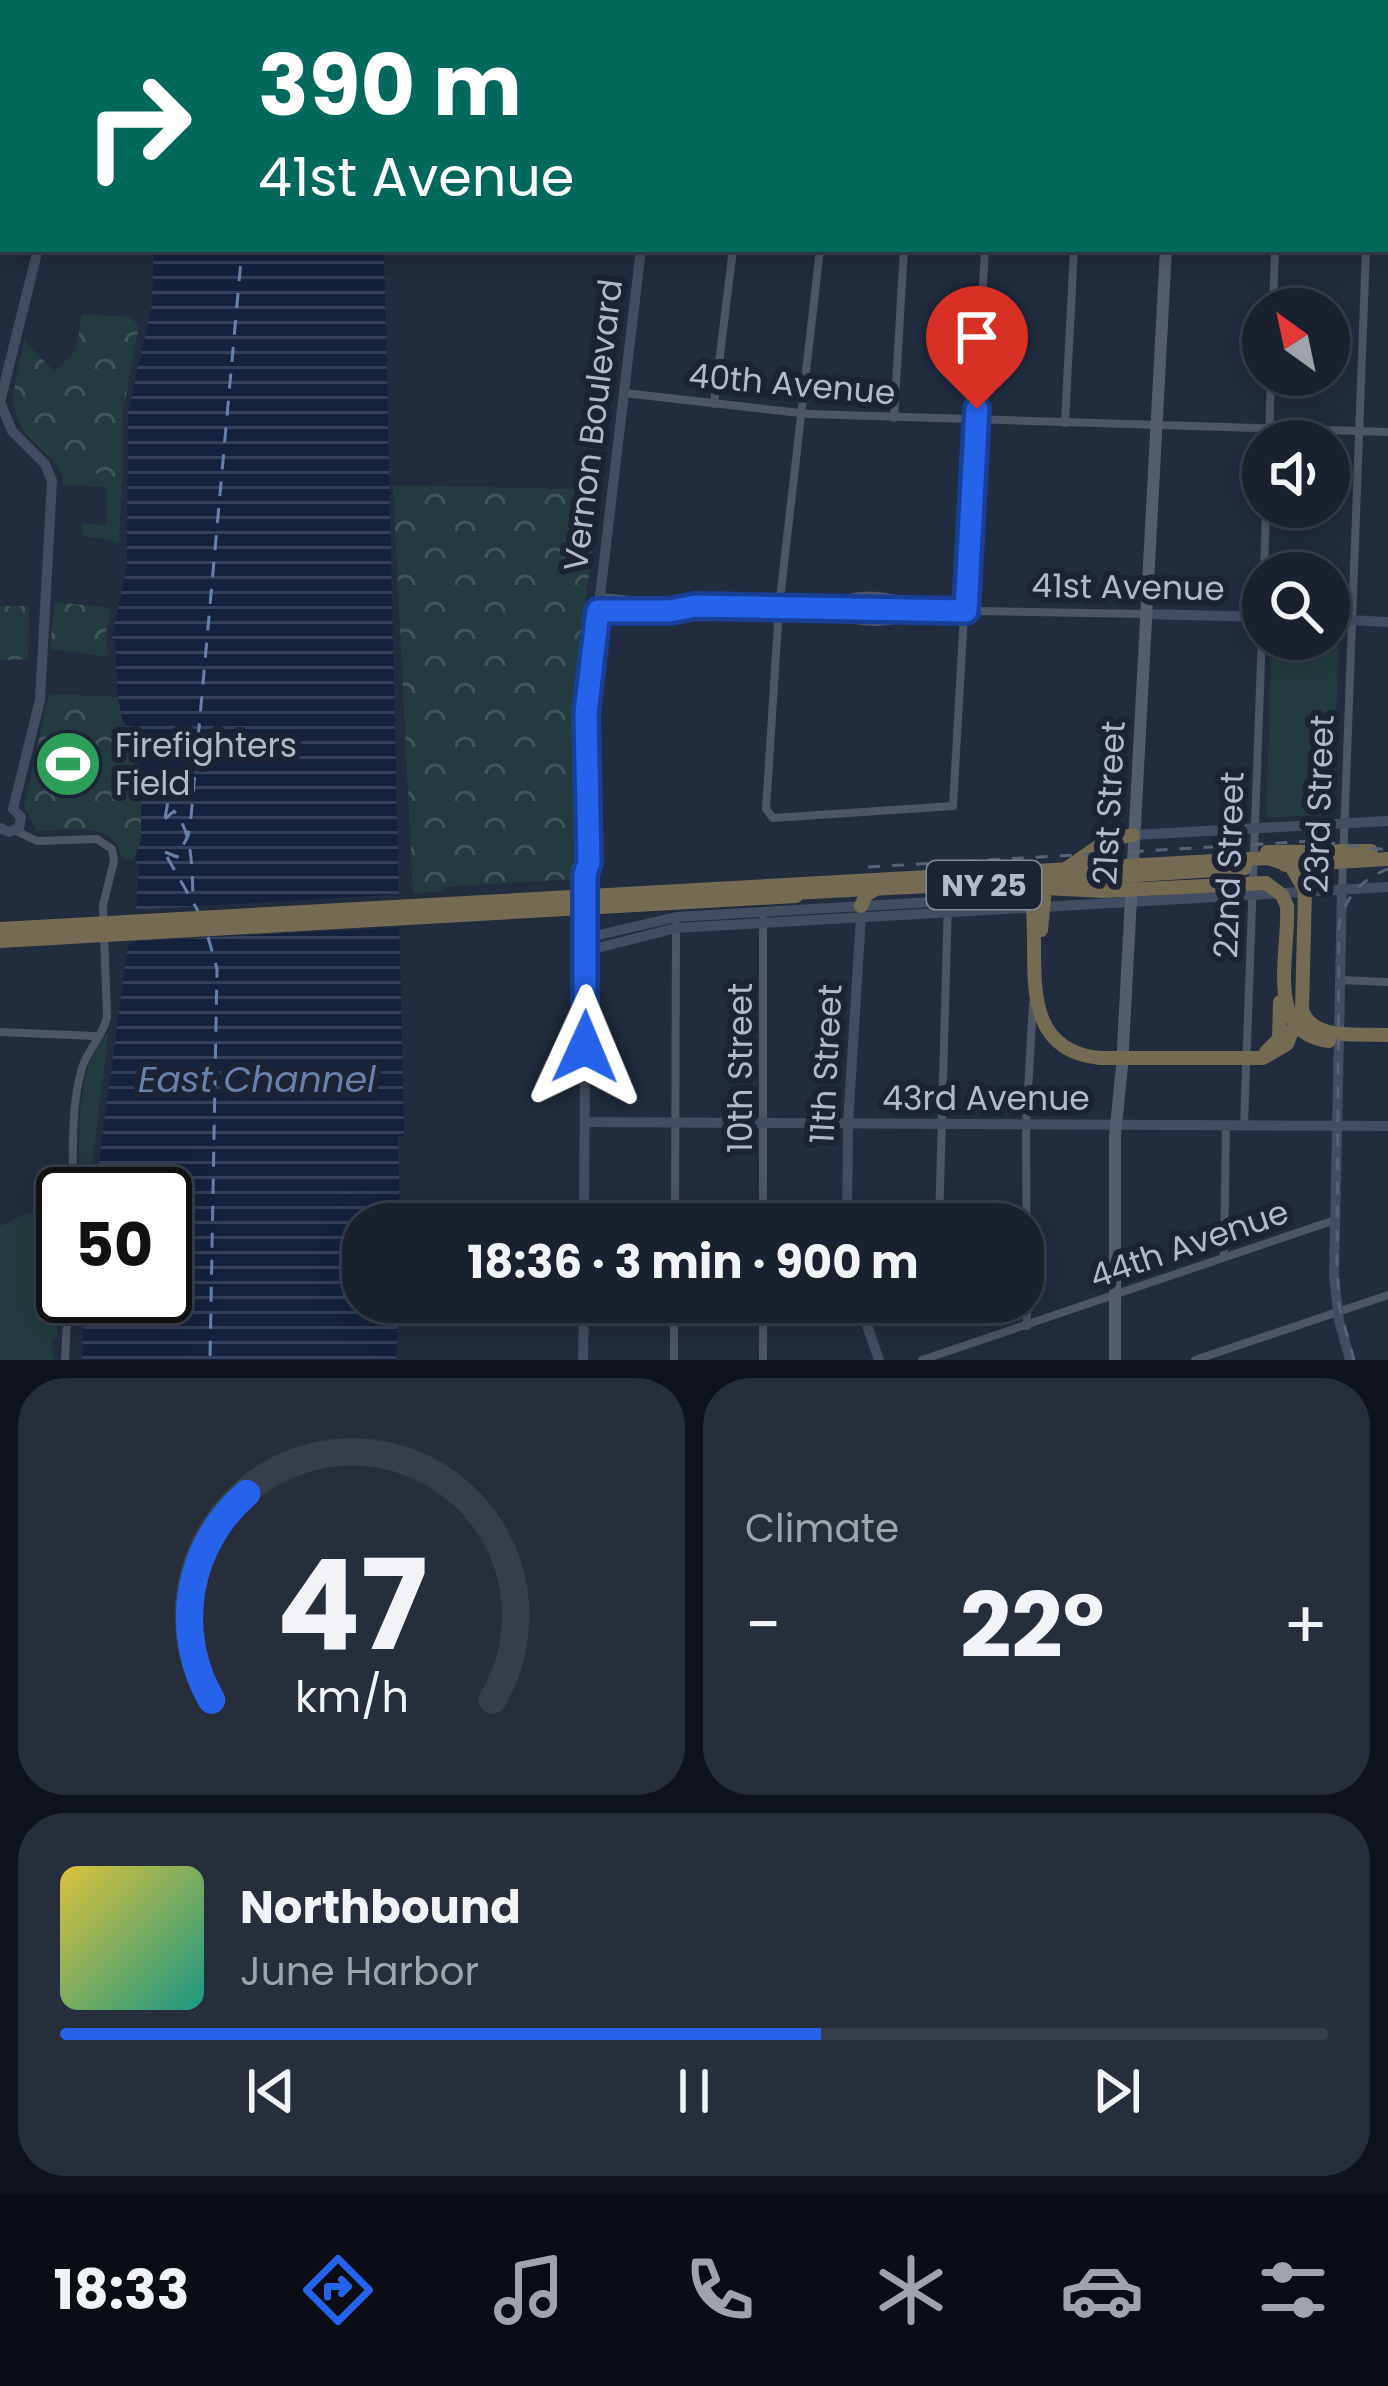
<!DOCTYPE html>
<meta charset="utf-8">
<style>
:root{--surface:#19212f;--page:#262e3b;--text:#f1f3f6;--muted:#9fa3aa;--line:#373e4b;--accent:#2563eb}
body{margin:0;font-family:Poppins,sans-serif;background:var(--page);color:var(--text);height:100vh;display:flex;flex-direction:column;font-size:45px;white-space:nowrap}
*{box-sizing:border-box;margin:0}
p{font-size:39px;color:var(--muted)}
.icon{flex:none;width:66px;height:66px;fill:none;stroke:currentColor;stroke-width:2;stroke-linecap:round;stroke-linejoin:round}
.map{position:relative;height:1360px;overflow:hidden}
.side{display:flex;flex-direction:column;gap:18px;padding:18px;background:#0e121a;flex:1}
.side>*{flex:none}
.top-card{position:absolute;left:0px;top:0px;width:1389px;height:252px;box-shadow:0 6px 30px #0003,0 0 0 3px var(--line);background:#00695c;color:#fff;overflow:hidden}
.needle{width:78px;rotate:327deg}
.controls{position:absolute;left:1242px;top:288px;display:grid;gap:24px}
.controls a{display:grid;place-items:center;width:108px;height:108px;border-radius:50%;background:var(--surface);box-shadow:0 6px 30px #0003,0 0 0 3px var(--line);font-size:60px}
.speed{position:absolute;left:36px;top:1167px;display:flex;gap:24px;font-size:60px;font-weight:700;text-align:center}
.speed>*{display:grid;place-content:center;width:156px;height:156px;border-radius:50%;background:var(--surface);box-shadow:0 6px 30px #0003,0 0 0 3px var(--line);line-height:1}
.speed .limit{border:6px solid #111;border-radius:18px;background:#fff;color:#111}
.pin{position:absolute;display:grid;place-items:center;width:102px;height:102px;color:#fff;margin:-123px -51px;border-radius:50% 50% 50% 0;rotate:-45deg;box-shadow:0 0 12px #0007}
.pin .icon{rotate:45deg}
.me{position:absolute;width:132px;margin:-66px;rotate:1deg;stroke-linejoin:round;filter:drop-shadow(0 0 9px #0008)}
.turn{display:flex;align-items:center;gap:42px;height:252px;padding:0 60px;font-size:54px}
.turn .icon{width:156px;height:156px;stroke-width:2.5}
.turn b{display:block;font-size:84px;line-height:102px}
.big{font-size:90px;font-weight:700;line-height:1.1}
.side .tile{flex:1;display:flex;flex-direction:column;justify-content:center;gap:18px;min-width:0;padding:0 42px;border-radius:48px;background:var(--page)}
.side .dial{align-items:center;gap:0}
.dial svg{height:312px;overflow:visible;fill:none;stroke:var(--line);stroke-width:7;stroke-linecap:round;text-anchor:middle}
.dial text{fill:var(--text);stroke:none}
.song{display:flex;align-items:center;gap:36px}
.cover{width:144px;height:144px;border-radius:18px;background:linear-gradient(135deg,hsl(50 70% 55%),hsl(170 70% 35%))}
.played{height:12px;border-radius:6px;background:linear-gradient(90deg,var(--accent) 60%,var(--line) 60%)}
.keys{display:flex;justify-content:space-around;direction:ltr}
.heat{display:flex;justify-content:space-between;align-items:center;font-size:66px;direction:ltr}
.side .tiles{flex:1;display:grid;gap:18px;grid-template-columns:1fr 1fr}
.tile:last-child{grid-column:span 2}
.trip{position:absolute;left:342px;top:1203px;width:702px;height:120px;border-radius:48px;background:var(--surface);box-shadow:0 6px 30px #0003,0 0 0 3px var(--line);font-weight:700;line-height:120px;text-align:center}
.menu{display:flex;height:192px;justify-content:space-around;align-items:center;background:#0a0d13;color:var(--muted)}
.menu .icon{width:84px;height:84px}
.menu .selected{color:var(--accent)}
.menu b{font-size:54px;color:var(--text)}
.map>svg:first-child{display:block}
.green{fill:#233b40}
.park{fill:url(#park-crowns)}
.water{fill:url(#water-rules)}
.pier{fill:#212c3f}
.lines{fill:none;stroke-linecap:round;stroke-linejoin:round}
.ferry{stroke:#6780ac;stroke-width:3;stroke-dasharray:15 12;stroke-linecap:butt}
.street{stroke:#4d5667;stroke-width:8}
.secondary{stroke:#434d62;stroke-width:10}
.primary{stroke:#535d6f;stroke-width:12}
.highway{stroke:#756a52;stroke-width:14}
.rail{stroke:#576276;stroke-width:3;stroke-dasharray:12 12;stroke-linecap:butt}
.route-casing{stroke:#184099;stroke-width:30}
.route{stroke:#2563eb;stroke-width:21}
.labels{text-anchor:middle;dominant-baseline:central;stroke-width:12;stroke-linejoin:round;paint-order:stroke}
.shield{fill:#1b2334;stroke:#848c9d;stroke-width:3}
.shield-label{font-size:30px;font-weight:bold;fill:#b1b9ca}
.street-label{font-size:33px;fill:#b1b9ca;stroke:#1b2334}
.poi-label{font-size:33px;fill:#b1b9ca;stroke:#1b2334;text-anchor:start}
.water-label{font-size:36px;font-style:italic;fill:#6780ac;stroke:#1b2334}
</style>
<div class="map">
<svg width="1388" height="1360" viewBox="0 0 1388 1360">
<defs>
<pattern id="park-crowns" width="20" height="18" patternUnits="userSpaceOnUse" patternTransform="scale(3)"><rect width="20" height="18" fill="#233b40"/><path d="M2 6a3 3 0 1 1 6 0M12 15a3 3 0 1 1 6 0" fill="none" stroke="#41555a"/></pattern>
<pattern id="water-rules" width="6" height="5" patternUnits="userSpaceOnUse" patternTransform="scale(3)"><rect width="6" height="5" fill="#14223e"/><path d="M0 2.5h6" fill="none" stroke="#344059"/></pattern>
</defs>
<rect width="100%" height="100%" fill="#212c3f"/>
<g class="green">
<path d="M 61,472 L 110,474 L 122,482 L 119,543 L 82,535 L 82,524 L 107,525 L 106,487 L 63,485 Z"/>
<path d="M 1329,630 L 1339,631 L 1333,814 L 1266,818 L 1272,639 L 1329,639 Z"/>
<path d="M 109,1031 L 91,1174 L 81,1181 L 79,1191 C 81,1141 72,1069 109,1031 Z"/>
<path d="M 62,1207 L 61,1235 L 56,1242 L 60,1261 L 57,1337 L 51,1343 L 55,1360 L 0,1360 L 0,1226 L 23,1215 Z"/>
</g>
<g class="park">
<path d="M 82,314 L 130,317 L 139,326 L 123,412 L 122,482 L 109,474 L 61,472 C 52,457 40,449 28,436 C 3,408 18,374 24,341 L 54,371 L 76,350 Z"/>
<path d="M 393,485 L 599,490 L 574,702 L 573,879 L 443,887 L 442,891 L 413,894 Z"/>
<path d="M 55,602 L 112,608 L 106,632 L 109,657 L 50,649 Z"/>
<path d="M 0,606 L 29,606 L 28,659 L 0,660 Z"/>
<path d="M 49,694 L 118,697 C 121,714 130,727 135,743 C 146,776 148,832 134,860 L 122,859 C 116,819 67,831 37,831 L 24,807 Z"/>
</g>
<path class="water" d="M 154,249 L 384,249 L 404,1136 L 398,1136 L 400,1224 L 363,1224 L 363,1302 L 399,1302 L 396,1360 L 82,1360 L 84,1296 L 165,1296 L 165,1194 L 88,1194 L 97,1177 L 128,945 L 137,941 L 140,910 L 136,908 L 139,865 L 134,860 L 141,840 L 141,781 L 135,742 L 122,719 L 118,696 L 115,640 L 112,637 L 127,567 L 128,413 L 152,305 Z"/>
<path class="pier" d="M 407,894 L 408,927 L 125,942 L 122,949 L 123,942 L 132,937 L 134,914 L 130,910 Z"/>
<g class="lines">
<g class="ferry">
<path d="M 248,0 L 248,3"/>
<path d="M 165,818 L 169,796 L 193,765"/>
<path d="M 165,819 L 174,811 C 193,832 192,870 193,899"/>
<path d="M 165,852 L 177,857 L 188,836 L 191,817 L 242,249"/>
<path d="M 167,857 L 198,911"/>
<path d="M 208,937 L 217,969 L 210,1360"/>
</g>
<g class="street">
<path d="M 724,0 L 724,3"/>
<path d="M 809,0 L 809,3"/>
<path d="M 895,0 L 895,3"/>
<path d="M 980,0 L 981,3"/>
<path d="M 1065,0 L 1066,3"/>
<path d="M 1284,3 L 1284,0"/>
<path d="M 1375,3 L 1375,0"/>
<path d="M 1386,83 L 1388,83"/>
<path d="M 1386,242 L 1388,242"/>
<path d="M 820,249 L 779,608 L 766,809 L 773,818 L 953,806 L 985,249"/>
<path d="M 1273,309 L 1275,249"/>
<path d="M 624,393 L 809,414 L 1388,432"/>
<path d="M 714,404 L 733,249"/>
<path d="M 894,418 L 904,249"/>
<path d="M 1065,423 L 1074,249"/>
<path d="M 1269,441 L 1271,375"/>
<path d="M 1264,573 L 1266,507"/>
<path d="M 600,597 L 695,606 L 1146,614"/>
<path d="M 824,608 C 855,591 886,592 917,608"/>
<path d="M 598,611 L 688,607"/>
<path d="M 830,612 C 858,624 891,627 918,611"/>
<path d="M 16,831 L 37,841 L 97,839 L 112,849 L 114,861 L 103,905 L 107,1017 C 104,1034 88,1049 82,1068 C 70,1108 74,1153 72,1194"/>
<path d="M 1342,889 L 1366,249"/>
<path d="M 1339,980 L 1388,982"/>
<path d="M 0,1032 L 95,1036"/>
<path d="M 1244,1125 L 1263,606"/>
<path d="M 584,1208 L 688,1224"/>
<path d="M 675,1224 L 676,925"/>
<path d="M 763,1224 L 763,920"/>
<path d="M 939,1224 L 948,901"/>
<path d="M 1224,1257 L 1226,1125"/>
<path d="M 1027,1326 L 1026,1125 L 1033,1004"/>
<path d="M 65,1360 L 68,1296"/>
<path d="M 674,1360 L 674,1302"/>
<path d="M 763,1360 L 763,1302"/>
<path d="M 922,1360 L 1335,1220"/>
<path d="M 1195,1360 L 1388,1295"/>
</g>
<g class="secondary">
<path d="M 633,0 L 634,3"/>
<path d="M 23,3 L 24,0"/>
<path d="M 1146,614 L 1263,617"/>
<path d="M 1329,619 L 1388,622"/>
<path d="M 13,809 L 40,700 L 52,481 L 45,464 L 12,431 L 0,402 L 38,249"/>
<path d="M 0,828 L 9,832 L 19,828 L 21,817 L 13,809"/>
<path d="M 1133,835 L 1388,821"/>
<path d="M 585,874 L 589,863 L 588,697 L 641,249"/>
<path d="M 1342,889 L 1334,1276 L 1339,1320 L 1350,1360"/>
<path d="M 586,938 L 676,917 L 982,899 L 1022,904"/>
<path d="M 586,951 L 676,928 L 1388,887"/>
<path d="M 585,1122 L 1388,1126"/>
<path d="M 584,1224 L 586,900 L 581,847 L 584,826"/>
<path d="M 847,1224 L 848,1124 L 861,916"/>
<path d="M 859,1302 L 879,1360"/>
<path d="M 583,1360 L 584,1302"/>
</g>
<g class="primary">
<path d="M 1178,3 L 1178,0"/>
<path d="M 1115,1360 L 1115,1135 L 1122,1066 L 1166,249"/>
</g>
<g class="highway">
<path d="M 1267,852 L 1371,851"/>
<path d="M 1285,865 L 1388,859"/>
<path d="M 1067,868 L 1108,840 L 1133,835"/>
<path d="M 1046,881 L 1245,868"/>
<path d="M 1024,887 L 1031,895 L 1033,911 C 1038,968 1018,1050 1100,1058 L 1263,1058 L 1287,1044 L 1296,1021"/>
<path d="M 792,893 L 968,884 L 1103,891 L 1266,883 L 1282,895 L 1287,906 C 1290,952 1263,1033 1329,1041"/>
<path d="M 861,906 L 866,895 L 877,888"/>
<path d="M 0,929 L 1268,858 L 1291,866 L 1305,890 L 1302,1009 C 1311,1042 1360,1033 1388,1035"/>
<path d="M 1041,930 L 1045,889 L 1050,882"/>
<path d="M 0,941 L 796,896"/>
<path d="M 1266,1052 L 1279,1039 L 1280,1002"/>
</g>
<g class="rail">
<path d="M 868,867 L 1314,841 L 1388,850"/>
<path d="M 1354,1360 L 1339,1306 L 1337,1261 L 1339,926 C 1345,897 1360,880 1388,869"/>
</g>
</g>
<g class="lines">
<g class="route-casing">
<path id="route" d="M 585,1047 L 585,874 L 589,863 L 586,713 L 598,611 L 670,611 L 695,606 L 966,611 L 977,409"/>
</g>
<use href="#route" class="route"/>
</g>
<defs>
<g id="stadium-disc" transform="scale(3.45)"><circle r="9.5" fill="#2e9e5b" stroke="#1b2334"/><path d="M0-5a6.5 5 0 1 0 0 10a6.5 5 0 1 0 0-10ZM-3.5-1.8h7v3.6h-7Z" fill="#fff"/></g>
</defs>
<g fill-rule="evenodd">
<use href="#stadium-disc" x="68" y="764"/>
</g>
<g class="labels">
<rect class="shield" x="927" y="861" width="114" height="48" rx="9"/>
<g class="shield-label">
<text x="984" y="885">NY 25</text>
</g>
<g class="street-label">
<text transform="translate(792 384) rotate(5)">40th Avenue</text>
<text transform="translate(593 425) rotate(-83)">Vernon Boulevard</text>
<text transform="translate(1128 587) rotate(1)">41st Avenue</text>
<text transform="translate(1109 803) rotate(-87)">21st Street</text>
<text transform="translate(1319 804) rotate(-88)">23rd Street</text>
<text transform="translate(1229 865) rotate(-88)">22nd Street</text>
<text transform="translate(826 1064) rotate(-87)">11th Street</text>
<text transform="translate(740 1068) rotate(-90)">10th Street</text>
<text x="986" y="1098">43rd Avenue</text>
<text transform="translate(1189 1244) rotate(-19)">44th Avenue</text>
</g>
<g class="poi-label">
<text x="115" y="745">Firefighters<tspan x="115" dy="38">Field</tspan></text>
</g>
<g class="water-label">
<text x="257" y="1079">East Channel</text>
</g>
</g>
</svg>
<div class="controls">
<a><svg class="needle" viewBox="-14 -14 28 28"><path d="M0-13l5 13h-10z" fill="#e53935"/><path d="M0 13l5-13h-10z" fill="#9fa3aa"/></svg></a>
<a><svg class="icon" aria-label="sound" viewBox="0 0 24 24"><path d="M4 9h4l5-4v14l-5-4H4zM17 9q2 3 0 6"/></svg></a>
<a><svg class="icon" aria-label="search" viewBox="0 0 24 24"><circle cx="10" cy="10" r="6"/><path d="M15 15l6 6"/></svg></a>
</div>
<div class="speed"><div class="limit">50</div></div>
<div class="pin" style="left:977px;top:409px;background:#d93025"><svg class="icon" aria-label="arrive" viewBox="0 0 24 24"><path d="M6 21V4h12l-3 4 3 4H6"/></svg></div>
<svg class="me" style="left:585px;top:1047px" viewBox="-20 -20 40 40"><path d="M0-17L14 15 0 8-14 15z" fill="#2563eb" stroke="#fff" stroke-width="4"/></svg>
<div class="trip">18:36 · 3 min · 900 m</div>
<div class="top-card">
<div class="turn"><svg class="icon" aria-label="right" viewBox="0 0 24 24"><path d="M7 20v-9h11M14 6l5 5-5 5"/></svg><div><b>390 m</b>41st Avenue</div></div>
</div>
</div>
<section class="side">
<div class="tiles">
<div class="tile dial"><svg viewBox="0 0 100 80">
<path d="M14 69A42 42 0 1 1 86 69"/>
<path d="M14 69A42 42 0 0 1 23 16" stroke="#2563eb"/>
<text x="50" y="56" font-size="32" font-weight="700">47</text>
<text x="50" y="72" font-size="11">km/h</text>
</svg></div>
<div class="tile"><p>Climate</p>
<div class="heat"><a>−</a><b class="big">22°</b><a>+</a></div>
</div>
<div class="tile">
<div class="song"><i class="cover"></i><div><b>Northbound</b><p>June Harbor</p></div></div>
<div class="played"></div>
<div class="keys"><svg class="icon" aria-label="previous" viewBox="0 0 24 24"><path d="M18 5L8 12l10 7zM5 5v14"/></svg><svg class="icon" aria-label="pause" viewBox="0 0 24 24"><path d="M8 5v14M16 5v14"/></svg><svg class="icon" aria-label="next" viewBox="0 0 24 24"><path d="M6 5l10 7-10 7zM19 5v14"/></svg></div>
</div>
</div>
</section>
<nav class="menu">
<b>18:33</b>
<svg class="icon selected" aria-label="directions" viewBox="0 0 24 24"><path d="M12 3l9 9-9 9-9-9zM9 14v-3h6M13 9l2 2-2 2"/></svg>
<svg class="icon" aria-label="music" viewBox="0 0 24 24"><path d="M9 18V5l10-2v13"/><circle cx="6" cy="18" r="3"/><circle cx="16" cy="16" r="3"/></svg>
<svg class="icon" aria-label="phone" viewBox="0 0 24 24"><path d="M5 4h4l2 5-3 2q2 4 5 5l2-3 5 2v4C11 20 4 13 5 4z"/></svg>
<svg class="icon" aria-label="climate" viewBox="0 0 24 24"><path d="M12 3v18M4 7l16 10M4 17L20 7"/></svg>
<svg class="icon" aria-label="car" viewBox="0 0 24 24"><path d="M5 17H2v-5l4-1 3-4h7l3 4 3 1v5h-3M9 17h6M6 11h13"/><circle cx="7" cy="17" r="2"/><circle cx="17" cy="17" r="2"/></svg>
<svg class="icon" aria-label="filters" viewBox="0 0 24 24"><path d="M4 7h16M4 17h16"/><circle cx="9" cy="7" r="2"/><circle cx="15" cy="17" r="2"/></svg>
</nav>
